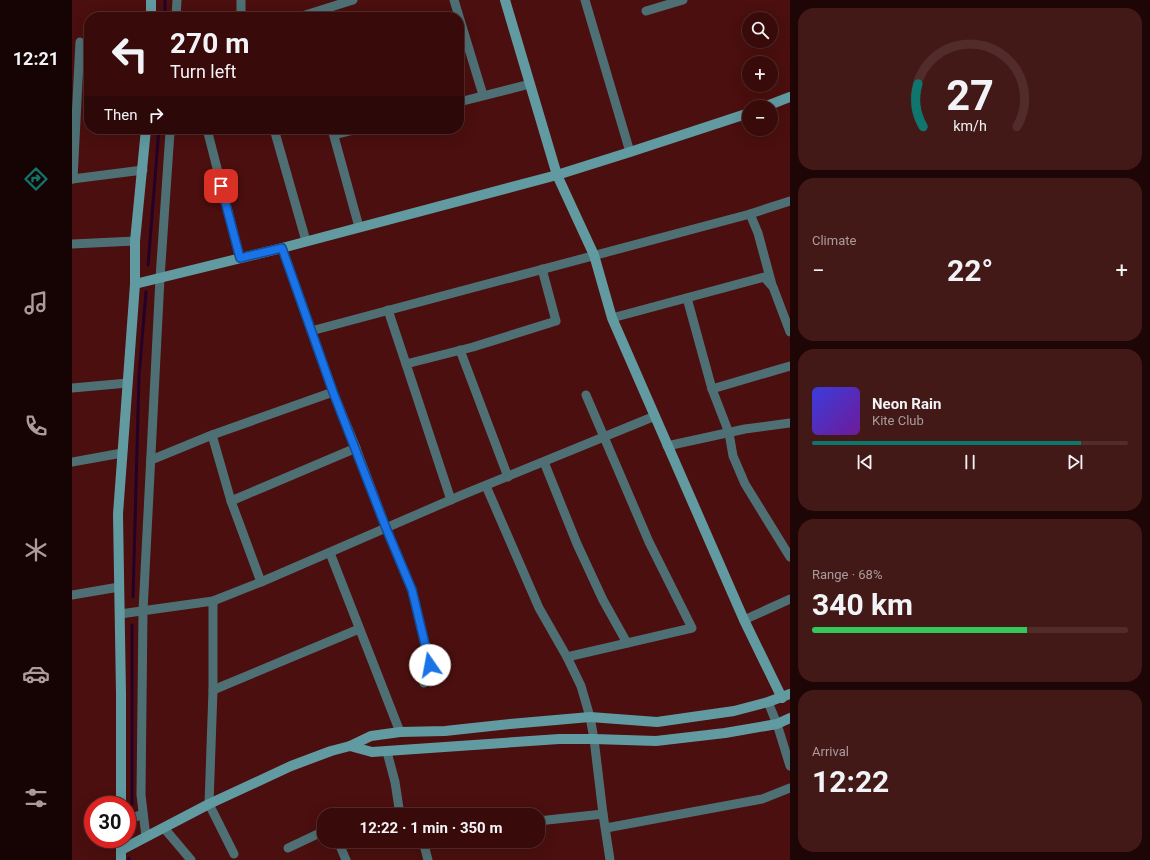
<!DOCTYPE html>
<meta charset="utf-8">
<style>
:root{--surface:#380b0a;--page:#431918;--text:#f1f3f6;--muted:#ab9b9c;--line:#522b2b;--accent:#0f766e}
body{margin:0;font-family:Roboto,sans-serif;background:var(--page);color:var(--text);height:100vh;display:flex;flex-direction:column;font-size:15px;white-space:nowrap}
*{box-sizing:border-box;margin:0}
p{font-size:13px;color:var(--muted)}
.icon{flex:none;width:22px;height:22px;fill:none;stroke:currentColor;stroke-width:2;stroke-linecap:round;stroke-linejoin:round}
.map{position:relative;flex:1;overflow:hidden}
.drawer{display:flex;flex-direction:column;gap:8px;padding:8px;background:#1f0606;width:360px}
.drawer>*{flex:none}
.hud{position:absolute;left:12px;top:12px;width:380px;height:122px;border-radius:16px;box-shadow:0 4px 16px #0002,0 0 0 1px var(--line);background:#380b0a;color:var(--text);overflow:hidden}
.tools{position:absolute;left:670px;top:12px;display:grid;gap:8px}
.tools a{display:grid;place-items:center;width:36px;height:36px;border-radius:50%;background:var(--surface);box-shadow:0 4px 16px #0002,0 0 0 1px var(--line);font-size:20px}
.speed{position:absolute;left:12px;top:796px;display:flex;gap:8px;font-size:20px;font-weight:700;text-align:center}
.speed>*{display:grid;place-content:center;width:52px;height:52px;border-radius:50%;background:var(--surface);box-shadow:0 4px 16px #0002,0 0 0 1px var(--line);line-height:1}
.speed .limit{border:6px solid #d22;background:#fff;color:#111}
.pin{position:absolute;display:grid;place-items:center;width:34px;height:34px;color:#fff;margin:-17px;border-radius:8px;box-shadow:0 2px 6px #0006}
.me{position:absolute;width:44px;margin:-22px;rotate:348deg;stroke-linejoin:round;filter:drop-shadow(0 0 3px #0008)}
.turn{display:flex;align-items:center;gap:14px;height:84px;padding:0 20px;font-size:18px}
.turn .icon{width:52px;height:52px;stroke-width:2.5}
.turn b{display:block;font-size:28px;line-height:34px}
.then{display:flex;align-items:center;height:38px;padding:0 20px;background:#0003;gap:8px;font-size:15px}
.big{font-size:30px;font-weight:700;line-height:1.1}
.drawer .card{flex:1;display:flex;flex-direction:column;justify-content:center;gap:6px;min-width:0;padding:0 14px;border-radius:16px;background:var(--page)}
.drawer .dial{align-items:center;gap:0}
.dial svg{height:104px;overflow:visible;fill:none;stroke:var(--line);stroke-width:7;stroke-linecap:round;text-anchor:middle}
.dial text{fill:var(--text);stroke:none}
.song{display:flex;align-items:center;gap:12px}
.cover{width:48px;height:48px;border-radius:6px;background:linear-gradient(135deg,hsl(240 70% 55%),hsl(280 70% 35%))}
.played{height:4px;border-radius:2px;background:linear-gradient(90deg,var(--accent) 85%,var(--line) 85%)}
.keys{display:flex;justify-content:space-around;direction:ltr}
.heat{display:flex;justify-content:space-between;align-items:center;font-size:22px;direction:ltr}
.charge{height:6px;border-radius:3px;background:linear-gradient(90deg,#34c759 68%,var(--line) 0)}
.trip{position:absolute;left:245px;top:808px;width:228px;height:40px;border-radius:16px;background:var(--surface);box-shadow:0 4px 16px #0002,0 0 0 1px var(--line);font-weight:700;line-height:40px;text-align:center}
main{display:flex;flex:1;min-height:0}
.tabs{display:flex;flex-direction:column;width:72px;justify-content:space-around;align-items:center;background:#160404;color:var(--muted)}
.tabs .icon{width:28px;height:28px}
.tabs .selected{color:var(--accent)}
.tabs b{font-size:18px;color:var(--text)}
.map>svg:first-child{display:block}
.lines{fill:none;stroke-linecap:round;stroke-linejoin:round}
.stream{stroke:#250028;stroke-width:3}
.street{stroke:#4e7075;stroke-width:9}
.secondary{stroke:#619aa1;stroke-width:10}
.route-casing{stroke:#114b97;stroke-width:10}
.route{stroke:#1a73e8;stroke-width:7}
</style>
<main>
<nav class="tabs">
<b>12:21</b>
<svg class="icon selected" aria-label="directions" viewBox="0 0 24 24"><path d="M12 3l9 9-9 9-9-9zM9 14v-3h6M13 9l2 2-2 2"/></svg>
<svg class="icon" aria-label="music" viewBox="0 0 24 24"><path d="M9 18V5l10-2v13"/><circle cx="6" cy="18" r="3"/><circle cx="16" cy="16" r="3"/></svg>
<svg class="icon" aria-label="phone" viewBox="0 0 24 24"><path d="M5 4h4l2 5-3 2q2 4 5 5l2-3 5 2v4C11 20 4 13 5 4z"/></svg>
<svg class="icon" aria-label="climate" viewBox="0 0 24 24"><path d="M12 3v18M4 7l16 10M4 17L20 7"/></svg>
<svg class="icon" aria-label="car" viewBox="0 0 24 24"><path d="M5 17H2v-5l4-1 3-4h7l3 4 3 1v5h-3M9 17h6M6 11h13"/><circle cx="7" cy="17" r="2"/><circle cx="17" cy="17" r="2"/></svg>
<svg class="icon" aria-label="filters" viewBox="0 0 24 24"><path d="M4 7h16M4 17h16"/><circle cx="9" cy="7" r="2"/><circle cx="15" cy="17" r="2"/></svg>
</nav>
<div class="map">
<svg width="718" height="860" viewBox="0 0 718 860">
<rect width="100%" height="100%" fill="#4a0f0e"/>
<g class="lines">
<g class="stream">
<path d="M 93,0 L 93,17"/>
<path d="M 76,265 L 87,129"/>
<path d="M 61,597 L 67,376 L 74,292"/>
<path d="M 60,625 L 60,804"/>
<path d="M 57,858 L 57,860"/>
</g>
<g class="street">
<path d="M 169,0 L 169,17"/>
<path d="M 382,0 L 411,95"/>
<path d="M 513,0 L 558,152"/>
<path d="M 574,11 L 611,0"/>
<path d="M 104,17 L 105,0"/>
<path d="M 227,17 L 281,0"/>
<path d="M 387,102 L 458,84"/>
<path d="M 98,129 L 98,132 L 109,129"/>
<path d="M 135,129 L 168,258"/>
<path d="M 202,129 L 234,241"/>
<path d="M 260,129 L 287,227"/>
<path d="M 262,135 L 286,129"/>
<path d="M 0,179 L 71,170"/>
<path d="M 1,179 L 8,42"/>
<path d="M 678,214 L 686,233 L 700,285"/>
<path d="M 0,244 L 63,241"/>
<path d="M 615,298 L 640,389"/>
<path d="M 316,310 L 334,364"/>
<path d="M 540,318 L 692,277 L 701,287 L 718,332"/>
<path d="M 239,331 L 678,214 L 718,201"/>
<path d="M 388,350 L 436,477"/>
<path d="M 718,366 L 640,389 L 657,433 L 661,456 L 673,484 L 718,557"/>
<path d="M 0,388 L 56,383"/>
<path d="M 261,392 L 284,448"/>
<path d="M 514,395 L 577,542 L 620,628 L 495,657 L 509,686 L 518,717 L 522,739 L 531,814 L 538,860"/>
<path d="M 140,435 L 159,501 L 189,582"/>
<path d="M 595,446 L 673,429 L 718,423"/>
<path d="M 79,460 L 140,435 L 261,392 L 210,248"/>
<path d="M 0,462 L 50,453"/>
<path d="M 472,462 L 505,544 L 531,600 L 555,643"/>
<path d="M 414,486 L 467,608 L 495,657"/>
<path d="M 379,500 L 334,364 L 401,347 L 484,321 L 470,269"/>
<path d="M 159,501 L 284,448 L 314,528 L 340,590 L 358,665 L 352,683"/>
<path d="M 258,553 L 328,732"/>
<path d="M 0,595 L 47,587"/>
<path d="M 141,601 L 141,690 L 137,804 L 162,854"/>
<path d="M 48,614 L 141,601 L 189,582 L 390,495 L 583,416"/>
<path d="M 672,620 L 718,599"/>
<path d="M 141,690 L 287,629"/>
<path d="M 696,702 L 705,724 L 718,766"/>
<path d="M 315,752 L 323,782 L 328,815"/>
<path d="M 55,820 L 71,814"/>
<path d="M 466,821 L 531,814"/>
<path d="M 92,828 L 119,860"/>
<path d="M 534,828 L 690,799 L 718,788"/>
<path d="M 74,837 L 69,795 L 71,611 L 88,278 L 98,132"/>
<path d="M 266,841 L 274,860"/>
<path d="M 351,841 L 356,860"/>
<path d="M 216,848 L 252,831"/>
</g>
<g class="secondary">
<path d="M 79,0 L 79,17"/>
<path d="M 433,0 L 485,175 L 522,255 L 540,318 L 672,620 L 710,698"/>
<path d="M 692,107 L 718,97"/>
<path d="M 63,284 L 210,248 L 485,175 L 558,152 L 677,113"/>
<path d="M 278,746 L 300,752 L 487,739 L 522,739 L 584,741 L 653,733 L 705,724 L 718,718"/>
<path d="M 49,805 L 49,694 L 46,514 L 63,284 L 63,241 L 74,129"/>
<path d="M 49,850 L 137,804 L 219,766 L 259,751 L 278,746 L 299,736 L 328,732 L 373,731 L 438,724 L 518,717 L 585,722 L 662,711 L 696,702 L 718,694"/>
<path d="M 49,860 L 49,839"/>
</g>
</g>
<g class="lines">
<g class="route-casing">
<path id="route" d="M 149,186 L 168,258 L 210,248 L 261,392 L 314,528 L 340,590 L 358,665"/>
</g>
<use href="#route" class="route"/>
</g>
</svg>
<div class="tools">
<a><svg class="icon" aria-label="search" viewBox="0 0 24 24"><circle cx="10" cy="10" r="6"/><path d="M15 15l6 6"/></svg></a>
<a>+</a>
<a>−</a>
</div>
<div class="speed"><div class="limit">30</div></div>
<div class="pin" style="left:149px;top:186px;background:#d93025"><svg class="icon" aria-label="arrive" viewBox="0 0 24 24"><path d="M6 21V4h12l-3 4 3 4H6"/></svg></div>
<svg class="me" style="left:358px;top:665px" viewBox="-20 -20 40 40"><circle r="19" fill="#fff"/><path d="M0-13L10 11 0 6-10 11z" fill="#1a73e8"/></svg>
<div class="trip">12:22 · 1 min · 350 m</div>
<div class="hud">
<div class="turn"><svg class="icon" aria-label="left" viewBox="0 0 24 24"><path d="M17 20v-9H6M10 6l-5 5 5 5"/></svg><div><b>270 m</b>Turn left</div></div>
<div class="then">Then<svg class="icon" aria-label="right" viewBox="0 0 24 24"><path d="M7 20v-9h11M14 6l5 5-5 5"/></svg></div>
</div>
</div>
<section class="drawer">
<div class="card dial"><svg viewBox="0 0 100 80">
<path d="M14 69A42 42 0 1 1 86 69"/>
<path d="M14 69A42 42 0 0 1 10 36" stroke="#0f766e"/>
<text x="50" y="56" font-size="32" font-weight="700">27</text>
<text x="50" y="72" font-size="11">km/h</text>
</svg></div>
<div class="card"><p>Climate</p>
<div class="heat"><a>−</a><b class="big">22°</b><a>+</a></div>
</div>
<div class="card">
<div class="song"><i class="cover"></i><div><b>Neon Rain</b><p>Kite Club</p></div></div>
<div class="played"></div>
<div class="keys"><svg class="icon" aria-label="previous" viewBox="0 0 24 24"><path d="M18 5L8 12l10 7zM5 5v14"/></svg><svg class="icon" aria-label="pause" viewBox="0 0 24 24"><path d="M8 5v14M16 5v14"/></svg><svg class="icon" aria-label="next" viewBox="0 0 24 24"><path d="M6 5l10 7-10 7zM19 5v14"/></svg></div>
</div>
<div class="card"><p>Range · 68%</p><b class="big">340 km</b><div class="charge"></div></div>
<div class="card"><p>Arrival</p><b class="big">12:22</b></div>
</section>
</main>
